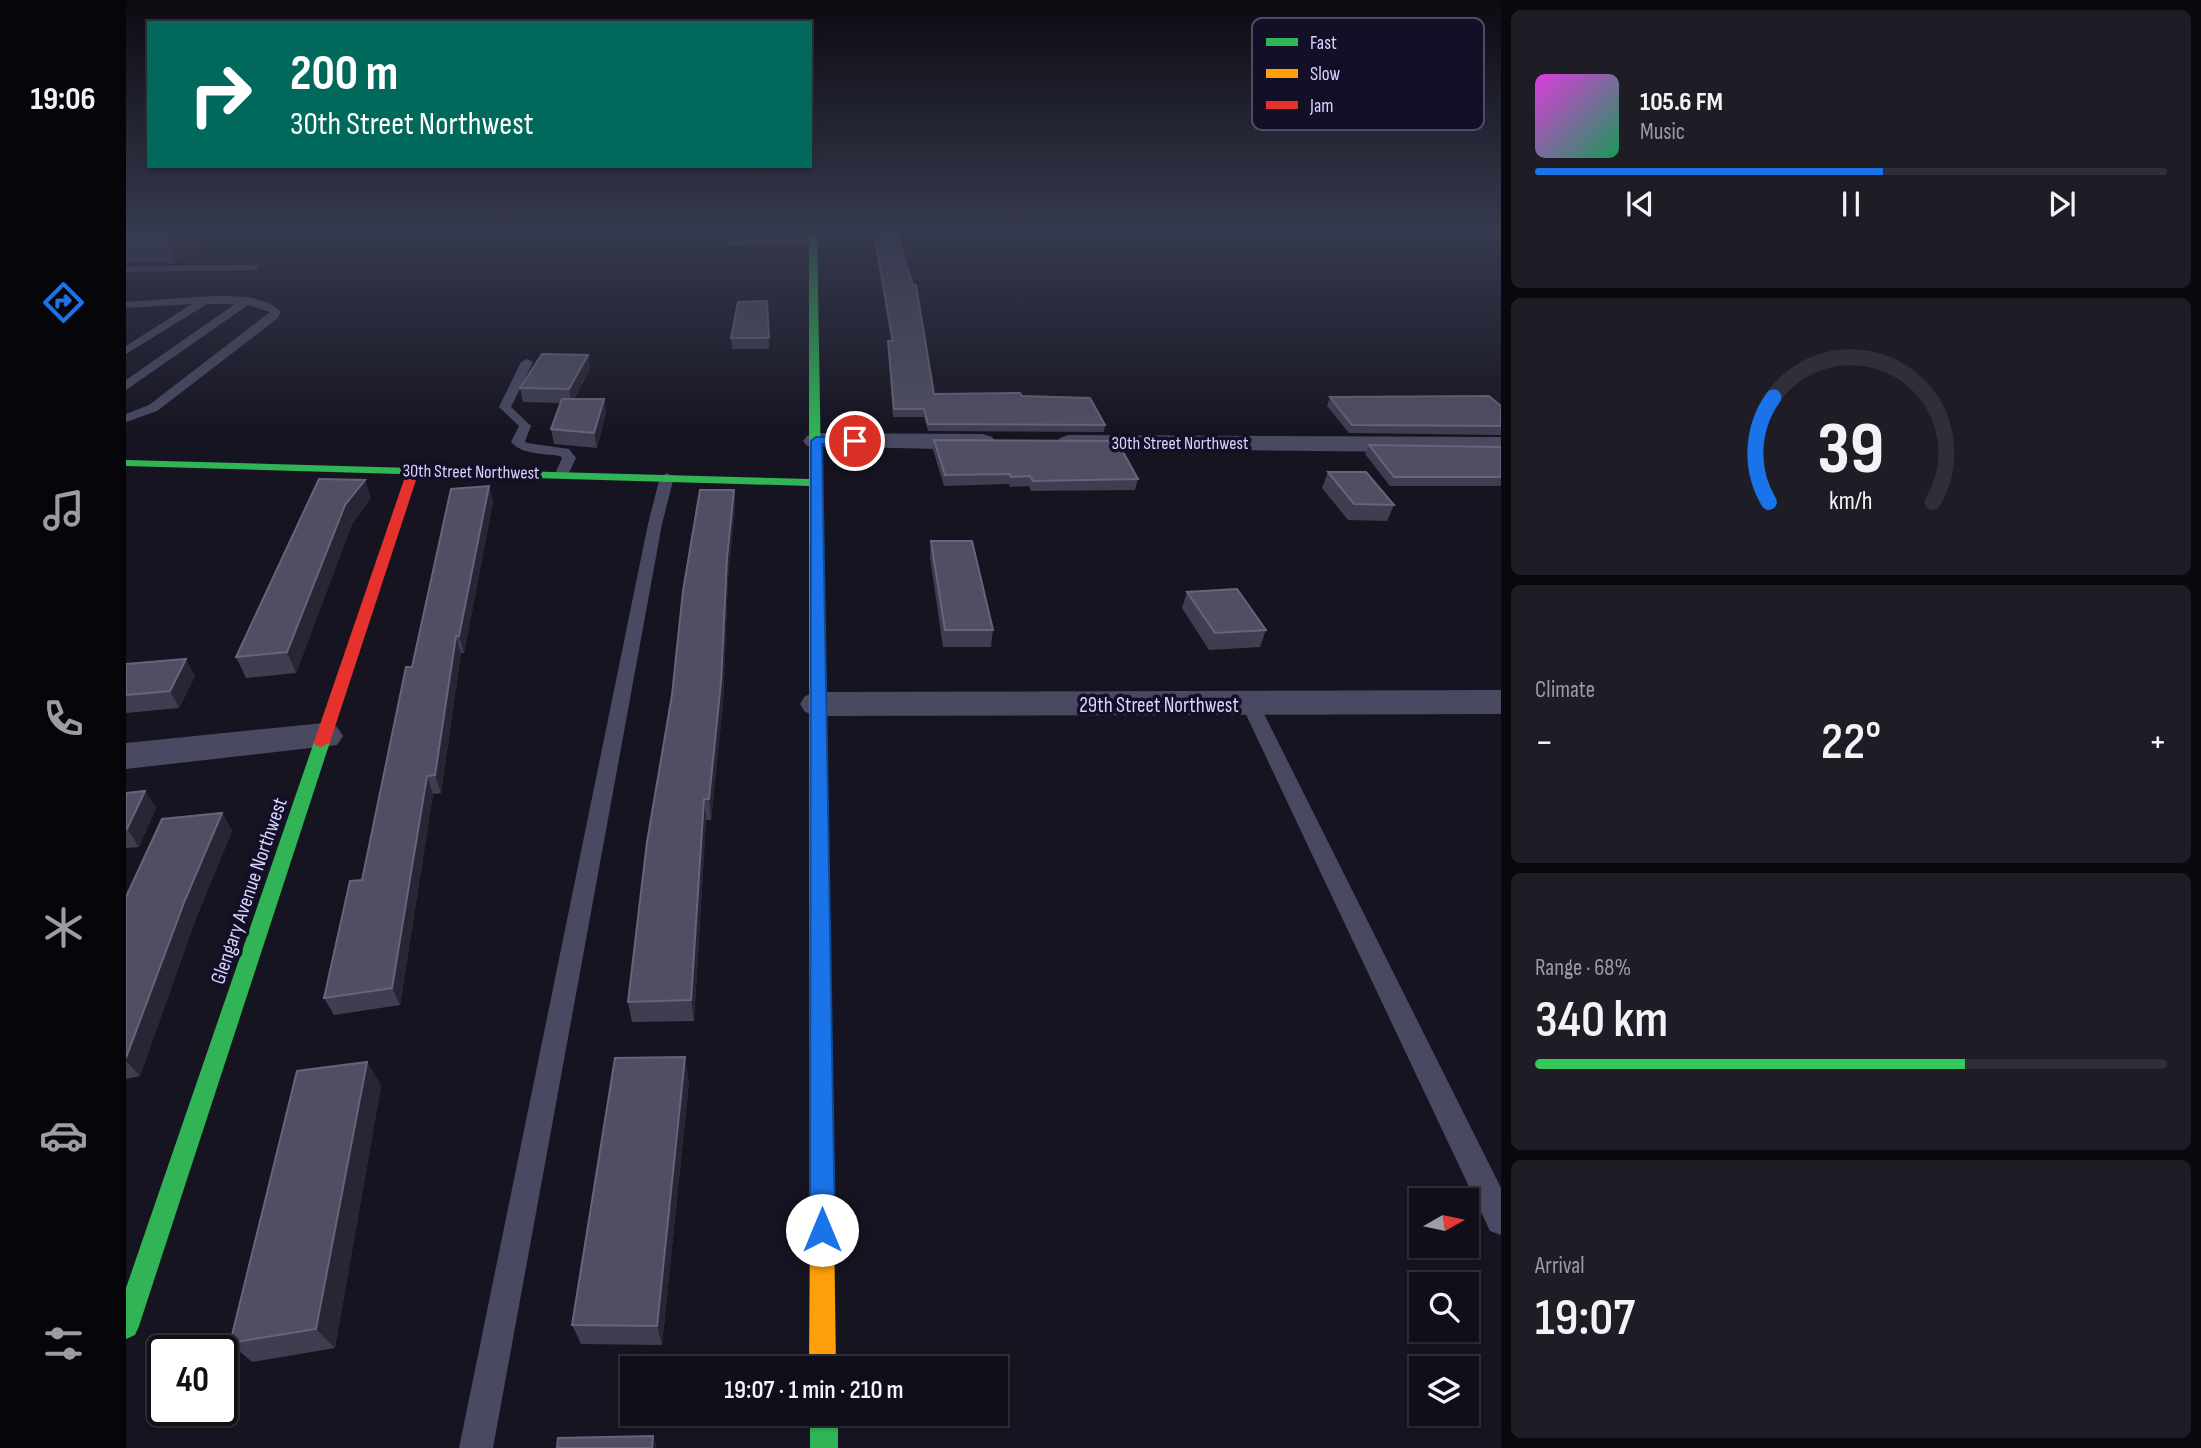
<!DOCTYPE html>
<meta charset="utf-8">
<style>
:root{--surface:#100f19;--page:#1e1d26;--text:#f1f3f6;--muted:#9c9ca2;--line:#302f38;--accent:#1a73e8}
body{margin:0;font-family:"Sofia Sans Condensed",sans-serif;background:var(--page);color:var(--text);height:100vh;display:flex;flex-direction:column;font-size:26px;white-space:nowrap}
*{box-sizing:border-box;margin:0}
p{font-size:23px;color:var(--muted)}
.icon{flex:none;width:38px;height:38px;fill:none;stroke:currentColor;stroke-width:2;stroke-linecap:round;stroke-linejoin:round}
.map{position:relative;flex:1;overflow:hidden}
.side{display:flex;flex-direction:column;gap:10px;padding:10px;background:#09080e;width:700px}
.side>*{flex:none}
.guide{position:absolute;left:21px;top:21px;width:665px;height:147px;border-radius:0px;box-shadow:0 2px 5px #0004,0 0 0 2px var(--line);background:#00695c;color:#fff;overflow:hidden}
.needle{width:46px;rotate:81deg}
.tools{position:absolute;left:1283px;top:1188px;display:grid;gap:14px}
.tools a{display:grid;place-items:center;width:70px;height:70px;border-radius:0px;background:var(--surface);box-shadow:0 2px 5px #0004,0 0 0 2px var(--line);font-size:35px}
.speed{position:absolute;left:21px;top:1335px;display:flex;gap:14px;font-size:35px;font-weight:700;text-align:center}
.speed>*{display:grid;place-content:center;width:91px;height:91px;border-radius:50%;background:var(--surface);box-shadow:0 2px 5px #0004,0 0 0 2px var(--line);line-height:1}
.speed .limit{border:4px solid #111;border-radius:10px;background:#fff;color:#111}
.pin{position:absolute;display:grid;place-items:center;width:60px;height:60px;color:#fff;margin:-30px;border:4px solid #fff;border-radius:50%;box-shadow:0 2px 7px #0007}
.me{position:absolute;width:77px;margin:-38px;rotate:0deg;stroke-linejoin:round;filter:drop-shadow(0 0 5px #0008)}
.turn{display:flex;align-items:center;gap:24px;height:147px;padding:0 28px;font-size:32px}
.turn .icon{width:91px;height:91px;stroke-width:2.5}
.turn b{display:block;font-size:49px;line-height:60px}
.big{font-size:52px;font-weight:600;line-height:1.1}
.side .tile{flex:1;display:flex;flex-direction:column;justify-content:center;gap:10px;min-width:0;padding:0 24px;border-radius:10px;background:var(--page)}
.side .dial{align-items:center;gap:0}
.dial svg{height:182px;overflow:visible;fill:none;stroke:var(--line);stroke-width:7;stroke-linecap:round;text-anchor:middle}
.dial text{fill:var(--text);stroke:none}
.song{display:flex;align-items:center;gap:21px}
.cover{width:84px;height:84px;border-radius:10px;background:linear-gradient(135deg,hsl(300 70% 55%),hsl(150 70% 35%))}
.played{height:7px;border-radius:4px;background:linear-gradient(90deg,var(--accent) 55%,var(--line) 55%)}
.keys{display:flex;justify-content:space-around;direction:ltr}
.heat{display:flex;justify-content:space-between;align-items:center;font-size:38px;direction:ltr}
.charge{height:10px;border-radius:5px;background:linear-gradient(90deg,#34c759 68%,var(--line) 0)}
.trip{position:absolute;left:494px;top:1356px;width:388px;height:70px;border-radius:0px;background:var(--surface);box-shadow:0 2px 5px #0004,0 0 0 2px var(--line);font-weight:600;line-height:70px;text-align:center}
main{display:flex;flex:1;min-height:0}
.tabs{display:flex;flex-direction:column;width:126px;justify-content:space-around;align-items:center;background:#06060a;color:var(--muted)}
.tabs .icon{width:49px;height:49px}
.tabs .current{color:var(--accent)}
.tabs b{font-size:32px;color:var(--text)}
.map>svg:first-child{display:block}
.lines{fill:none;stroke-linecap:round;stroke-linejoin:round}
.lane{fill:#4a4962;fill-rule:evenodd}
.street{fill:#4a4962;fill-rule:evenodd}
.fast{fill:#30b455;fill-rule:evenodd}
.slow{fill:#ff9f0a;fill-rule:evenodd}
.jam{fill:#e5322d;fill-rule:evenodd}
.wall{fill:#403d50}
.shaded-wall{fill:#282635}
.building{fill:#504e63;stroke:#66637b;stroke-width:2}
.route{fill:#1a73e8;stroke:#114b97;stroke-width:2}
.labels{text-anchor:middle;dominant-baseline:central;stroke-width:7;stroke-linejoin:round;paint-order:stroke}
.far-street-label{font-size:18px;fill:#d9d4ff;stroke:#130f26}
.street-label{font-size:21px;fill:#d9d4ff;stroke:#130f26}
.key{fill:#130f26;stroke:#4e4a67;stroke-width:2}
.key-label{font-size:19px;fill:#d9d4ff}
</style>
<main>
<nav class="tabs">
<b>19:06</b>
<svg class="icon current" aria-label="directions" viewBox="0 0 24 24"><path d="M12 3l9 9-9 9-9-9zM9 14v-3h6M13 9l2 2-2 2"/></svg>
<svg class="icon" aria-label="music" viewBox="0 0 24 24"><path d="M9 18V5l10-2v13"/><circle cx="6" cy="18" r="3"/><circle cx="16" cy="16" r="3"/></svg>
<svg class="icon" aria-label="phone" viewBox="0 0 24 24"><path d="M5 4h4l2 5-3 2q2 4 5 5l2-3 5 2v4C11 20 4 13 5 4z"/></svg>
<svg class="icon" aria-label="climate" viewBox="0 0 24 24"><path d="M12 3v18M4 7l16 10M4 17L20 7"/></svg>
<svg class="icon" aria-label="car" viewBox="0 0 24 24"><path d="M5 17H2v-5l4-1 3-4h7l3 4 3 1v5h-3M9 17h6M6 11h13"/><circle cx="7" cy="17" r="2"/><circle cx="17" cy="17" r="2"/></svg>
<svg class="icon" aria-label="filters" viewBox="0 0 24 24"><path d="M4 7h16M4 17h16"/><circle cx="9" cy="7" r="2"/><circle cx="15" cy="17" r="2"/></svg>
</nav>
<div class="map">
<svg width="1375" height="1448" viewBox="0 0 1375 1448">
<rect width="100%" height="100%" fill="#161421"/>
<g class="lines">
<g class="lane">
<path d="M 643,232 L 651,232 L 651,239 L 687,238 L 691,241 L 687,244 L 604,245 L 600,242 L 642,239 Z"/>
<path d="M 133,265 L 130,270 L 0,272 L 0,266 Z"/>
<path d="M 55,298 C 84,297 131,290 155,311 L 152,318 L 31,411 L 0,422 L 0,414 L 23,405 L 144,312 L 122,305 L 0,390 L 0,380 L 109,304 L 81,304 L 0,354 L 0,346 L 66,304 L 0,308 L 0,302 Z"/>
<path d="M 401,359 L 407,362 L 385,407 L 405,426 L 399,441 L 401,443 L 443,449 L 450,458 L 441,477 L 429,474 L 436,458 L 434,456 C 417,453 396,455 385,442 L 393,426 L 373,407 L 395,362 Z"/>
<path d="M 541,473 L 548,477 L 536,524 L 367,1448 L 333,1448 L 522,524 L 534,477 Z"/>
<path d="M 1124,698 L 1133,704 L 1375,1188 L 1375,1235 L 1364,1231 L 1115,704 Z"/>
</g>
<g class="street">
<path d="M 690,433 L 857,434 L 866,437 L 870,442 L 866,447 L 857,450 L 681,446 L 677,441 L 681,436 Z"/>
<path d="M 943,435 L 1375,437 L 1375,453 L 934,448 L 930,443 L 934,438 Z"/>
<path d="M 1375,690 L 1375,714 L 692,716 L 679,712 L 674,704 L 679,696 L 692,692 Z"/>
<path d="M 198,723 L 211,727 L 217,736 L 211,745 L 0,769 L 0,743 Z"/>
</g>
<g class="fast">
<path d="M 683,232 L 691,232 L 705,1048 L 702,1055 L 694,1058 L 686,1055 L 683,1048 L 683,486 L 0,466 L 0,460 L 683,479 Z"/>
<path d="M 196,737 L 204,742 L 13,1326 L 9,1335 L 0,1339 L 0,1288 L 188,742 Z"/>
<rect x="684" y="1414" width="28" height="34"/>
</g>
<path class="slow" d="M 696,1213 L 705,1216 L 708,1225 L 710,1368 L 683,1368 L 684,1225 L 687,1216 Z"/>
<g class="jam">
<path d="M 287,468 L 293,471 L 204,742 L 196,747 L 190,746 L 188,742 L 281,471 Z"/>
<path d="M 694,1038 L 702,1041 L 705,1048 L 708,1225 L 705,1234 L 696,1237 L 687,1234 L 684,1225 L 683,1048 L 686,1041 Z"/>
</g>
</g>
<g class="wall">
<path d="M 0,232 L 96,232 L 49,263 L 0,263 Z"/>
<path d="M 747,232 L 770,232 L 808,394 L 896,396 L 979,425 L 978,432 L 802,431 L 798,417 L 767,417 L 762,348 L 762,341 L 765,341 Z"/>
<path d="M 919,232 L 1180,232 L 1179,234 L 1052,237 L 982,232 L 921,234 Z"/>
<path d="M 641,301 L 643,349 L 606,349 L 605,338 Z"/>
<path d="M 462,355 L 464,369 L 448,399 L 478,399 L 480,413 L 471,448 L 428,444 L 425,429 L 435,403 L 397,402 L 394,388 Z"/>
<path d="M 1204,397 L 1375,406 L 1375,435 L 1223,433 L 1201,406 Z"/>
<path d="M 808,440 L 1012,479 L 1009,490 L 905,491 L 903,486 L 884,487 L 883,484 L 818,486 L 807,450 Z"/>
<path d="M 1243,445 L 1375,447 L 1375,486 L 1264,486 L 1239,454 Z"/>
<path d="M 1202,472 L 1268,505 L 1261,521 L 1222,520 L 1196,488 Z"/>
<path d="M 363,486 L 367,502 L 338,653 L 335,653 L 315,793 L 307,794 L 274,1005 L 208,1015 L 198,998 L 236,880 L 286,667 Z"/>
<path d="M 608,490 L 609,509 L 602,578 L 597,703 L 585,820 L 580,820 L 568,1021 L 506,1022 L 502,1002 Z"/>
<path d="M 245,498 L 226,524 L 170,673 L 120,678 L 110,657 Z"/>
<path d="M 805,541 L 867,630 L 865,647 L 817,647 L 804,557 Z"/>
<path d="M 1061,592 L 1140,630 L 1134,647 L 1083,650 L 1056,608 Z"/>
<path d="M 0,664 L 69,676 L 53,708 L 0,713 Z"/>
<path d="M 19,791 L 30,808 L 13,847 L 0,848 L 0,793 Z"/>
<path d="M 96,813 L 106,831 L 70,918 L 14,1076 L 0,1079 L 0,897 Z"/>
<path d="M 241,1062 L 255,1086 L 209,1348 L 126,1362 L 104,1343 Z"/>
<path d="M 563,1082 L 536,1345 L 455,1344 L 446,1325 Z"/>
</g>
<g class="shaded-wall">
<path d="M 54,232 L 96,232 L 49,263 L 40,241 Z"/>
<path d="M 462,355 L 464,369 L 445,403 L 443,389 Z"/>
<path d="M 478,399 L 480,413 L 471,448 L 468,433 Z"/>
<path d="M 239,480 L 245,498 L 226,524 L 170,673 L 161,652 L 219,505 Z"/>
<path d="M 363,486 L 367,502 L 338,653 L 333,636 Z"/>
<path d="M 608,490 L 609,509 L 602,578 L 597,703 L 585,820 L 583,799 L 601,558 Z"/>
<path d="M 330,636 L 335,653 L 315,793 L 309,775 Z"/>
<path d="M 60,659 L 69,676 L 53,708 L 44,691 Z"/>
<path d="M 301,776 L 307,794 L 274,1005 L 266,988 Z"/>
<path d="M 19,791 L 30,808 L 13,847 L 1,829 Z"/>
<path d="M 578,799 L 580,820 L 568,1021 L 565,1000 Z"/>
<path d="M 96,813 L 106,831 L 70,918 L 14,1076 L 0,1061 L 0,1058 L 59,900 Z"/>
<path d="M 559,1057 L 563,1082 L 536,1345 L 531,1326 Z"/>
<path d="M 241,1062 L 255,1086 L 209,1348 L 190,1329 Z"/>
<path d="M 527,1436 L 531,1448 L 526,1448 Z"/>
</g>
<g class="building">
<path d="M 0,232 L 54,232 L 40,241 L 0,240 Z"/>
<path d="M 748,232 L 770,232 L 787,285 L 790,285 L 808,394 L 894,393 L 896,396 L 964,398 L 979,425 L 802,424 L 798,409 L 768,409 L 762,341 L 767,341 Z"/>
<path d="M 641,301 L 643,338 L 605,338 L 612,302 Z"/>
<path d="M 416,354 L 462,355 L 443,389 L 394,388 Z"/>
<path d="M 1363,396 L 1375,406 L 1375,426 L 1226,425 L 1204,397 Z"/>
<path d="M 436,399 L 478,399 L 468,433 L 425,429 Z"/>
<path d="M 808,440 L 991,441 L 1012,479 L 907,481 L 904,476 L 885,477 L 884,474 L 819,475 Z"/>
<path d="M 1243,445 L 1375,447 L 1375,477 L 1268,477 Z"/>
<path d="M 1202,472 L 1240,472 L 1268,505 L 1228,504 Z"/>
<path d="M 193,479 L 239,480 L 219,505 L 161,652 L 110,657 Z"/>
<path d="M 363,486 L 333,636 L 330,636 L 309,775 L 301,776 L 266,988 L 198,998 L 224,881 L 236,880 L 280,667 L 286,667 L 325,489 Z"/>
<path d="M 574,490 L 608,490 L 601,558 L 595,682 L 583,799 L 578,799 L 565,1000 L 502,1002 L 521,842 L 546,695 L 557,591 Z"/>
<path d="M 805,541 L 846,541 L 867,630 L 819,630 Z"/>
<path d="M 1111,589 L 1140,630 L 1089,633 L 1061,592 Z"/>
<path d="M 60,659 L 44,691 L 0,695 L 0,664 Z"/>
<path d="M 19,791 L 1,829 L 0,829 L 0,793 Z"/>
<path d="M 96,813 L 59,900 L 0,1058 L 0,897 L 36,819 Z"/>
<path d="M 559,1057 L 531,1326 L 446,1325 L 489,1058 Z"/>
<path d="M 241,1062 L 190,1329 L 104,1343 L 171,1071 Z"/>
<path d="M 527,1436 L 526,1448 L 431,1448 L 432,1438 Z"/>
</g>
<linearGradient id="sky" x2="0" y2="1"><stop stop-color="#0c0b12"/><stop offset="0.53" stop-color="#363a4e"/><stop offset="1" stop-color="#363a4e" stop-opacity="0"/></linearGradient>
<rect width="1375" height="434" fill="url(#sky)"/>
<path class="route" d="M 729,437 L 733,438 L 733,443 L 696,444 L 709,1230 L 705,1239 L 696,1242 L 687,1239 L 684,1230 L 685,441 L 690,437 Z"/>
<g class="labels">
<g class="far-street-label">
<text x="1054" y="443">30th Street Northwest</text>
<text transform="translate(345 472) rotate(1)">30th Street Northwest</text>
</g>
<g class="street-label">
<text x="1033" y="705">29th Street Northwest</text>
<text transform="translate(123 891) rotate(-71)">Glengary Avenue Northwest</text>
</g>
</g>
<rect x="1126" y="18" width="232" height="112" rx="10" class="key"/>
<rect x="1140" y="38" width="32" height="8" fill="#30b455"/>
<rect x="1140" y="69" width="32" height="9" fill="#ff9f0a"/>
<rect x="1140" y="101" width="32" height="8" fill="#e5322d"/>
<g class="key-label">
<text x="1184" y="49">Fast</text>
<text x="1184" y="80">Slow</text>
<text x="1184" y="112">Jam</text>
</g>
</svg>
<div class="tools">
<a><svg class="needle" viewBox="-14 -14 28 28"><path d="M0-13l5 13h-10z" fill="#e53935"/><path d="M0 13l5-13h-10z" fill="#9c9ca2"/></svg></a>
<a><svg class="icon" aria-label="search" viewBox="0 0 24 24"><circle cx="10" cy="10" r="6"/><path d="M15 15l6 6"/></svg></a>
<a><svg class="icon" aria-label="layers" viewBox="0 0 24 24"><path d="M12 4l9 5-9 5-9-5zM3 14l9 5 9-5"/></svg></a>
</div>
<div class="speed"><div class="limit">40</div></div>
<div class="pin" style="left:729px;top:441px;background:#d93025"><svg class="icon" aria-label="arrive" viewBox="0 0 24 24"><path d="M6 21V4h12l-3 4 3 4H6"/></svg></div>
<svg class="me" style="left:696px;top:1230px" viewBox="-20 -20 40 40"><circle r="19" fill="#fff"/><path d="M0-13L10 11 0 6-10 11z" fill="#1a73e8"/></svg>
<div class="trip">19:07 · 1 min · 210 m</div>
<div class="guide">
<div class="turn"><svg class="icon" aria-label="right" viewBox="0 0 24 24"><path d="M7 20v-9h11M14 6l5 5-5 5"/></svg><div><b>200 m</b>30th Street Northwest</div></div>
</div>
</div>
<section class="side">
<div class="tile">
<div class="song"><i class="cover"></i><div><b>105.6 FM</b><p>Music</p></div></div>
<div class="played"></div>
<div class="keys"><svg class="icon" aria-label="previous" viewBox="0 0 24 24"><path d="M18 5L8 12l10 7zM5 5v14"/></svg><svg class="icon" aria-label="pause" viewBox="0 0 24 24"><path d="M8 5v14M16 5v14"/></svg><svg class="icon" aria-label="next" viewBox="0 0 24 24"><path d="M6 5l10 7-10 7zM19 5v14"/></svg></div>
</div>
<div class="tile dial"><svg viewBox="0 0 100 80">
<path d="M14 69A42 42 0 1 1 86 69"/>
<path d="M14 69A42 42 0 0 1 16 23" stroke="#1a73e8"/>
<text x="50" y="56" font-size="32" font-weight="700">39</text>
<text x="50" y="72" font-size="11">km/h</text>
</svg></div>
<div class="tile"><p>Climate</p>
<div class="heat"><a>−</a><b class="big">22°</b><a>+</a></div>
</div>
<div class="tile"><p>Range · 68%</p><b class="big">340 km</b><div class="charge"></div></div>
<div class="tile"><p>Arrival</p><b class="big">19:07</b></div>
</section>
</main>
